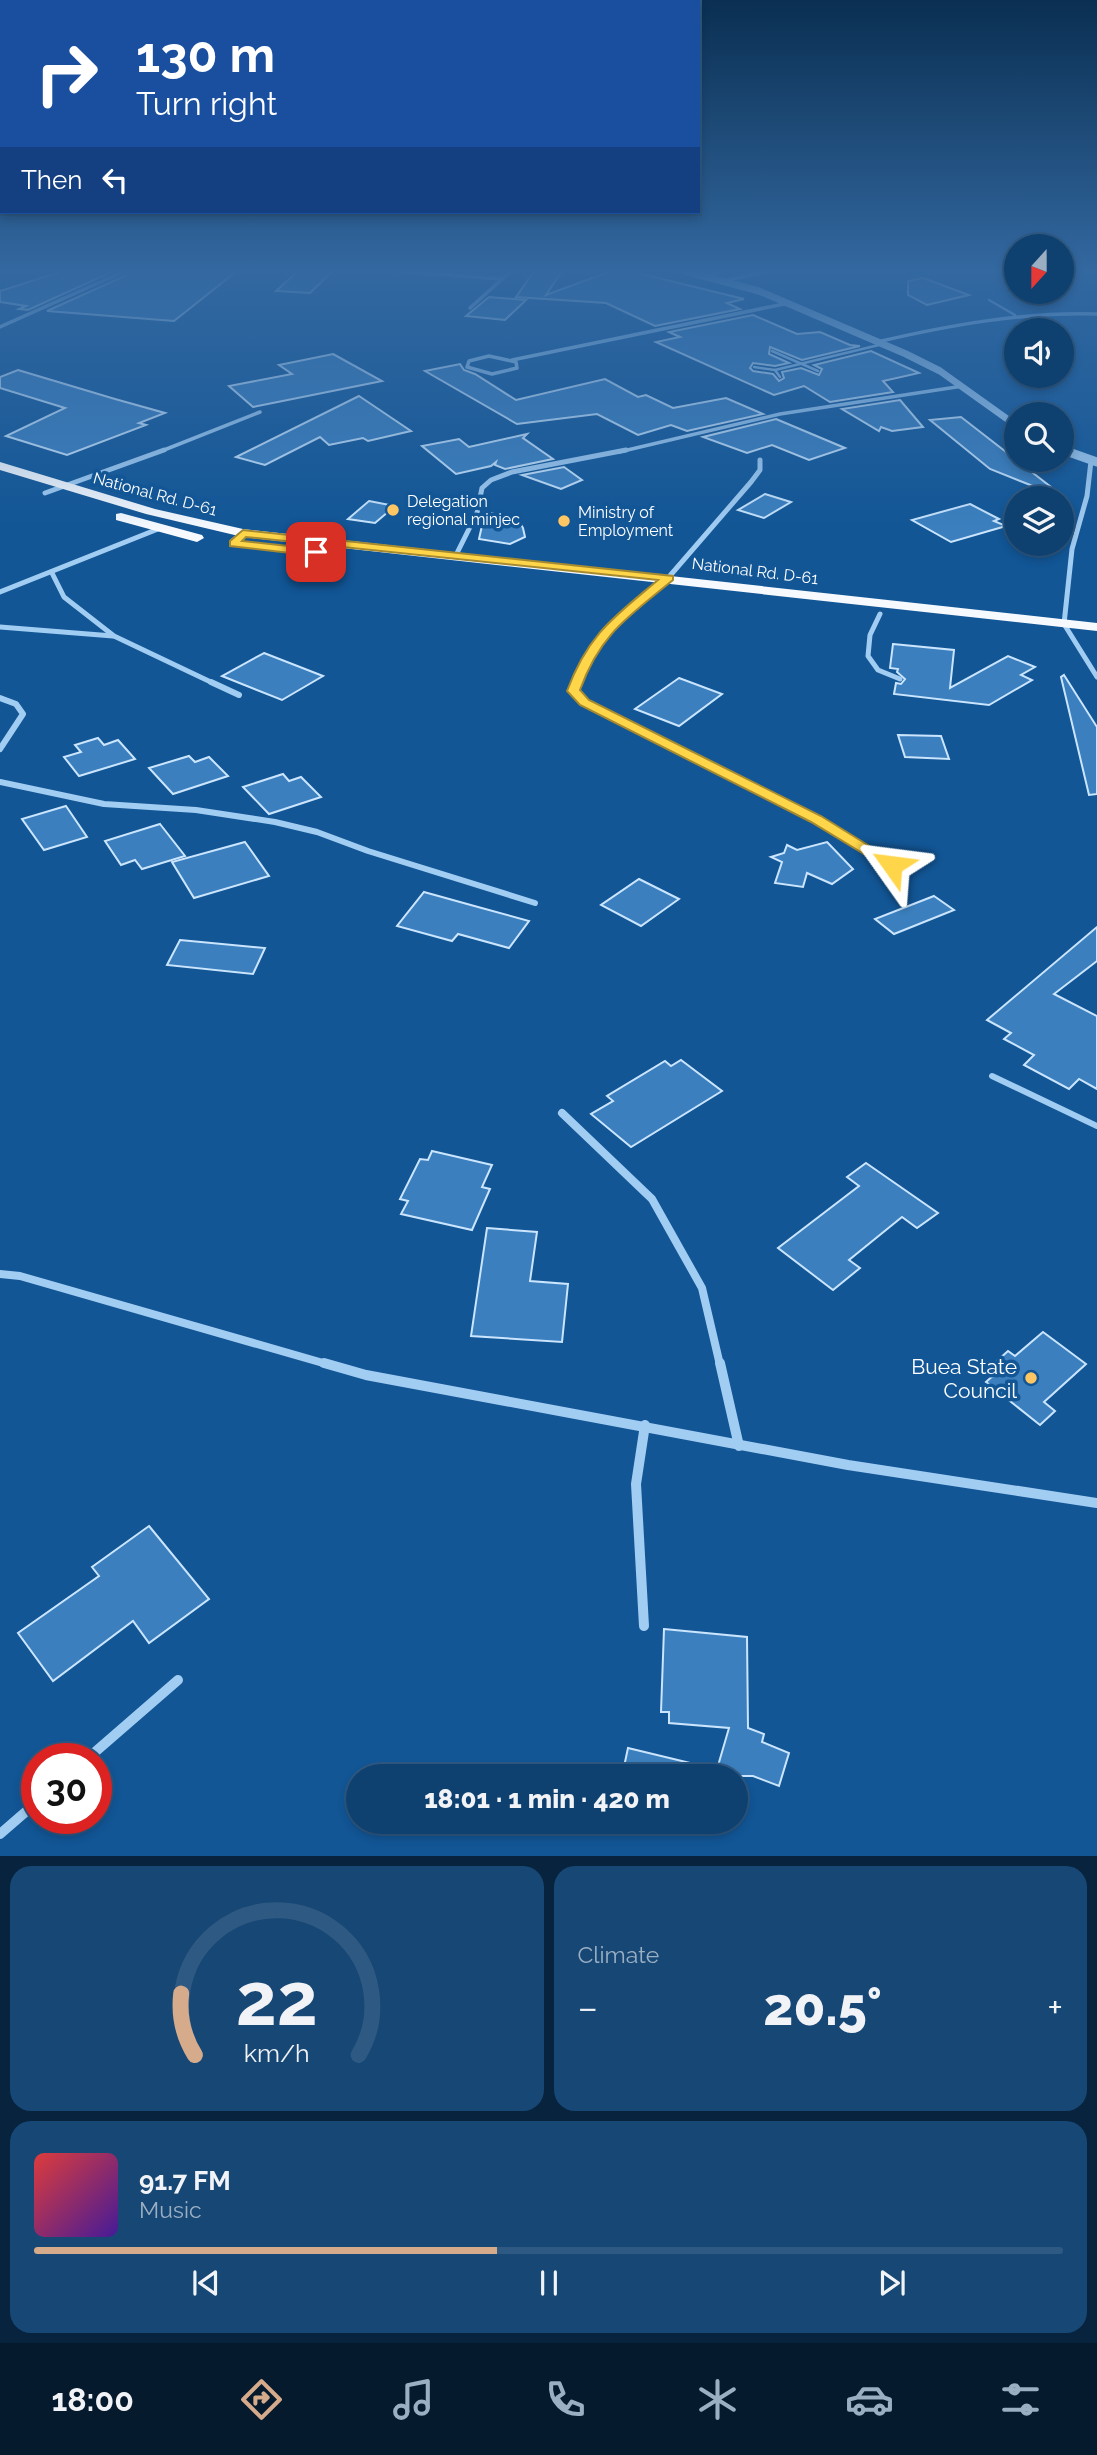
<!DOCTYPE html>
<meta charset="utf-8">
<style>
:root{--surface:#0e4070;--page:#174775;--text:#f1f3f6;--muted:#9bafc3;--line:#2e5983;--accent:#d6ab8b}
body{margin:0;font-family:Raleway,sans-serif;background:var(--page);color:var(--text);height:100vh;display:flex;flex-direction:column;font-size:26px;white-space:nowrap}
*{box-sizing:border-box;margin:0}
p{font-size:23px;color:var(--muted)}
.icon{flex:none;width:38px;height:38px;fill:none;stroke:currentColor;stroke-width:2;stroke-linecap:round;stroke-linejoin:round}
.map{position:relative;height:1856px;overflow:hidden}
.side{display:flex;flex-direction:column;gap:10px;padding:10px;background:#08233e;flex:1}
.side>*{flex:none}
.hud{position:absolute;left:0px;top:0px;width:700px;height:214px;box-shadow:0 4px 10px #0003,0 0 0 2px var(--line);background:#1a4fa0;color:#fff;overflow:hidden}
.needle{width:46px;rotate:201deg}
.buttons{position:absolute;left:1004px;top:234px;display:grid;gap:14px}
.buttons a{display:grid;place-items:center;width:70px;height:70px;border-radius:50%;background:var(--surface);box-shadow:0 4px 10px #0003,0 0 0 2px var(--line);font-size:35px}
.speed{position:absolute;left:21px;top:1743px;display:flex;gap:14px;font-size:35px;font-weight:700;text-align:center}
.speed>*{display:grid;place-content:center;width:91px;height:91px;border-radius:50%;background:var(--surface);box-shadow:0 4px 10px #0003,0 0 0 2px var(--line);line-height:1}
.speed .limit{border:10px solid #d22;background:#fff;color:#111}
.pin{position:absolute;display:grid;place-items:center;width:60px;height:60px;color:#fff;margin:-30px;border-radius:14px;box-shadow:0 4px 10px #0006}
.me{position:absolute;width:77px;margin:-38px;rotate:301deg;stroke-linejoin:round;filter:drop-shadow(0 0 5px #0008)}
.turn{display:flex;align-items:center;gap:24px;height:147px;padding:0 21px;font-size:32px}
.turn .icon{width:91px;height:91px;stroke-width:2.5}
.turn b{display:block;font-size:49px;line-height:60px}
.then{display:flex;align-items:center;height:66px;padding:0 21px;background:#0003;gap:14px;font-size:26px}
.big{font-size:52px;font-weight:800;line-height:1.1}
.side .card{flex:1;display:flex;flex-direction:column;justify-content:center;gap:10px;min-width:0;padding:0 24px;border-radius:21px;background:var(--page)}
.side .dial{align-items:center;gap:0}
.dial svg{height:182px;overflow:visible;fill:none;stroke:var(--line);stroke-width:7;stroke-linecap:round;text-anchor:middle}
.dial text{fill:var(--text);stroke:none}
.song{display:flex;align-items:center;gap:21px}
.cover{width:84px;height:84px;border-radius:10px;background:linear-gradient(135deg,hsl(0 70% 55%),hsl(260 70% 35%))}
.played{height:7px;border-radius:4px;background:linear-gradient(90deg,var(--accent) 45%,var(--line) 45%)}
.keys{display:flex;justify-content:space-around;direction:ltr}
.heat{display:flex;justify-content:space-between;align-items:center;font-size:38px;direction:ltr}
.side .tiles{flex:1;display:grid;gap:10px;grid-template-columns:1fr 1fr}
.card:last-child{grid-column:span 2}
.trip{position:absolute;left:346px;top:1764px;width:402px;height:70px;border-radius:35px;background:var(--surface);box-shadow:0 4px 10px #0003,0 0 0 2px var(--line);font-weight:800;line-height:70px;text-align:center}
.tabs{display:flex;height:112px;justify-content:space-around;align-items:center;background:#061a2d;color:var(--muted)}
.tabs .icon{width:49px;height:49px}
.tabs .current{color:var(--accent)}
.tabs b{font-size:32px;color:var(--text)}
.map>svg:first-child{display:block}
.building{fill:#3b7fbe;stroke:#cae5fd;stroke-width:2}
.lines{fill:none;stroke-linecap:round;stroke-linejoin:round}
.service-far1{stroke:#a2cdf3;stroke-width:2.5}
.service{stroke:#a2cdf3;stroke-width:6}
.minor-far4{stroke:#a2cdf3;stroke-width:3.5}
.minor-far3{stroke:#a2cdf3;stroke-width:5}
.minor-far2{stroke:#a2cdf3;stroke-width:6}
.minor-far1{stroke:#a2cdf3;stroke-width:8}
.minor{stroke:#a2cdf3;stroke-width:10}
.tertiary-far1{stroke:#a2cdf3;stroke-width:7}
.tertiary{stroke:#a2cdf3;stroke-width:9}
.primary{fill:#eef6ff;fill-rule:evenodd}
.trunk{fill:#f6faff;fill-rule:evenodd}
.route{fill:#ffd54a;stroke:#a68a30;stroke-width:2}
.poi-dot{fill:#ffc664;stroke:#125696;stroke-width:2.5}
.labels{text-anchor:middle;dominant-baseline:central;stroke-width:7;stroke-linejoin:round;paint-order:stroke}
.far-street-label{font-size:16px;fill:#fff;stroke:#125696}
.far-poi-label{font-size:16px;fill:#fff;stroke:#125696;text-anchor:start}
.near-poi-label{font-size:21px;fill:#fff;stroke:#125696;text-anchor:end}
</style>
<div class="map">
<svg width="1097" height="1857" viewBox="0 0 1097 1857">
<rect width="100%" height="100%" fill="#125696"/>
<g class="building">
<path d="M 63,271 L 114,271 L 28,310 L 19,309 L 26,306 L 0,302 L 0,291 Z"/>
<path d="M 129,271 L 237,271 L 174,321 L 47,311 L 127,275 Z"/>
<path d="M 298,271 L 333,271 L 310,293 L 276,291 Z"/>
<path d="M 534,271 L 562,271 L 546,295 L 611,271 L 630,271 L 744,299 L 727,303 L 740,309 L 655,326 L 606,303 L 516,297 Z"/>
<path d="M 923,278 L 969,295 L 927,305 L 908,295 L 908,281 Z"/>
<path d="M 489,297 L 526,300 L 505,320 L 466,316 Z"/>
<path d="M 753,315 L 797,334 L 820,332 L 850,345 L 860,346 L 802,360 L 770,347 L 769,354 L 789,363 L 775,366 L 753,363 L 750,368 L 753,371 L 773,374 L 779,381 L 784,378 L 782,372 L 801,368 L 819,375 L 822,369 L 814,365 L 871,351 L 919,373 L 883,381 L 893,392 L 830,402 L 804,386 L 774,395 L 656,342 L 680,337 L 669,332 Z"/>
<path d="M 333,354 L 382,381 L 253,407 L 229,386 L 292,374 L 279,365 Z"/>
<path d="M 460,364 L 464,370 L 475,374 L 516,400 L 605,379 L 638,397 L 646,395 L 673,408 L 726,398 L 763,414 L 687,431 L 671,425 L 638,435 L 597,414 L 517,424 L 425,371 Z"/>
<path d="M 18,370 L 115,399 L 165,413 L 139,423 L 146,425 L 67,455 L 6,436 L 65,408 L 0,388 L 0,377 Z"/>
<path d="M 359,396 L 411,431 L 368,441 L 363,438 L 329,445 L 320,437 L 265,465 L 236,457 Z"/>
<path d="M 900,400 L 923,427 L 892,431 L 881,427 L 879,431 L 842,409 Z"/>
<path d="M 961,417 L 1051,487 L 1048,492 L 990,469 L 930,420 Z"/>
<path d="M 776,419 L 845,448 L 809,460 L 772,445 L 747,453 L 703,437 Z"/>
<path d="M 527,434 L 523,438 L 553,459 L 505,469 L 495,465 L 496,462 L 491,466 L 456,474 L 422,446 L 459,439 L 469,447 Z"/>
<path d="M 564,467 L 582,480 L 561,489 L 522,475 Z"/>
<path d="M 765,494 L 791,502 L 764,518 L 738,510 Z"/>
<path d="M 369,501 L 395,506 L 375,523 L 348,519 Z"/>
<path d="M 970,504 L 999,519 L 994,521 L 1006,526 L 951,542 L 912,520 Z"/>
<path d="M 485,512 L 518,519 L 523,528 L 525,537 L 510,544 L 479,539 Z"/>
<path d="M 893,644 L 954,650 L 950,688 L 1008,656 L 1035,667 L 1021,675 L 1032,680 L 989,705 L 894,694 L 896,683 L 901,684 L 905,679 L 897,672 L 898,669 L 890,668 Z"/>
<path d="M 264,653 L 323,676 L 282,700 L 222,676 Z"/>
<path d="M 1064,675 L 1097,727 L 1097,794 L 1089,795 L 1061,677 Z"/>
<path d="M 679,678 L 722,694 L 679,726 L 635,709 Z"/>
<path d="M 898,735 L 941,736 L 949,759 L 905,757 Z"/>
<path d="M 98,738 L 104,745 L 118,740 L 135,759 L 79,776 L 64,757 L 81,752 L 75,745 Z"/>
<path d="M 189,756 L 195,762 L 209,757 L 228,776 L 173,794 L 149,768 Z"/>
<path d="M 283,774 L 289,781 L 301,777 L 321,797 L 269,814 L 243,787 Z"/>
<path d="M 66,806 L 87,837 L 44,850 L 22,819 Z"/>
<path d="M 160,824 L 185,856 L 142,869 L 135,860 L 121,865 L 105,841 Z"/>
<path d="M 245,842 L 269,876 L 194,898 L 172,862 Z"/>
<path d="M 827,842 L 853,869 L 832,884 L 807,873 L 803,887 L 775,883 L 782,862 L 771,857 L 784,853 L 787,845 L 797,850 Z"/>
<path d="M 639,879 L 679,899 L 641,926 L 601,905 Z"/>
<path d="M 424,892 L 478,907 L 529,921 L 509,948 L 458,934 L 452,941 L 397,926 Z"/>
<path d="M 934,896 L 954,910 L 894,934 L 875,919 Z"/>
<path d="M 1097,927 L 1097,961 L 1054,994 L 1097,1016 L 1097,1089 L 1079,1079 L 1069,1089 L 1024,1065 L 1034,1055 L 1004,1039 L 1011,1033 L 987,1020 Z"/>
<path d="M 180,940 L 265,948 L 253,974 L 167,965 Z"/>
<path d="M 681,1060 L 722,1091 L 631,1147 L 591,1114 L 613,1101 L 607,1096 L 665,1061 L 671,1066 Z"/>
<path d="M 432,1151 L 492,1165 L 482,1187 L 490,1189 L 472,1230 L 401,1214 L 408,1201 L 400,1199 L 420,1159 L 428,1160 Z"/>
<path d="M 866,1163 L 938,1213 L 917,1228 L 902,1217 L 849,1260 L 860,1268 L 833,1290 L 778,1248 L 859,1186 L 847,1177 Z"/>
<path d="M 487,1228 L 537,1232 L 530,1281 L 568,1284 L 562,1342 L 471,1336 Z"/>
<path d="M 1043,1332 L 1086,1364 L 1044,1402 L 1055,1411 L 1040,1425 L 986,1382 L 996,1373 L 989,1368 L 1008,1351 L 1015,1356 Z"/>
<path d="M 149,1526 L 209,1599 L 149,1643 L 133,1621 L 53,1681 L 18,1633 L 99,1576 L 92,1567 Z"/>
<path d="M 664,1629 L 747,1637 L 748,1728 L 764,1734 L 762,1742 L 789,1753 L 779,1786 L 753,1776 L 715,1776 L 729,1728 L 669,1723 L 669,1712 L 661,1712 Z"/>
<path d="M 628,1748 L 711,1768 L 710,1776 L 622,1776 Z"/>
</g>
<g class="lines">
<g class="service-far1">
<path d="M 989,300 L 1015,315"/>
<path d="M 772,351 L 818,371"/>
<path d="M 754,367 L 775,370 L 780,377"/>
<path d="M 775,370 L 883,344"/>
</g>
<path class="service" d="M 992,1076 L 1097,1126"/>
<g class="minor-far4">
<path d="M 390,271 L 503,279"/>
<path d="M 706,276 L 724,271"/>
<path d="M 727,280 L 770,271"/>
<path d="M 470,308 L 511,271"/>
<path d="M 0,327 L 125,271"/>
<path d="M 877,342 C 950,325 1022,312 1097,314"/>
<path d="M 489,356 L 516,362 L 517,368 L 492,374 L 467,367 L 469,361 Z"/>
<path d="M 512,360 L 789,303"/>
<path d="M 159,452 L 260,412"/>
<path d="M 619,452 L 780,414 L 963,386"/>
</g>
<g class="minor-far3">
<path d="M 1091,461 L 1087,496 L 1072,549 L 1064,624 L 1097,677"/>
<path d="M 45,493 L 164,450"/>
<path d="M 456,555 L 477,513 L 482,488 L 491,480 L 512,472 L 626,450"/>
<path d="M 52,573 L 64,597 L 114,636 L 215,684"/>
<path d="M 0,592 L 158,529"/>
<path d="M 880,614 L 870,635 L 868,656 L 878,670 L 900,679"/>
<path d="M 0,627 L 113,636"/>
<path d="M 576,684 L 582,666 L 608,627 L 668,578 L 751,482 L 760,470 L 760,460"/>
</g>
<g class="minor-far2">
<path d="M 211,682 L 239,695"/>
<path d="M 576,682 L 573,691 L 584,703 L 816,819 L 892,865"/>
<path d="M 0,698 L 16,704 L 23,714 L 0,749"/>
<path d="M 0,782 L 104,804 L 196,810 L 275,822 L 317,832 L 368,851 L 535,903"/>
</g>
<g class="minor-far1">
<path d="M 562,1113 L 652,1199 L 702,1288 L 720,1365"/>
<path d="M 0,1274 L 20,1276 L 330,1365"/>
</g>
<g class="minor">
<path d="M 324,1363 L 366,1375 L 848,1465 L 1097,1503"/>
<path d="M 720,1363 L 739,1446"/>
<path d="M 644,1626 L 636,1484 L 645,1425"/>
<path d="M 87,1759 L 178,1680"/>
<path d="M 0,1834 L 37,1802"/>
</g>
<g class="tertiary-far1">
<path d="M 684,271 L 759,291 L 906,354 L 940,371 L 1017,426"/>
<path d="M 1062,450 L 1066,452"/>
</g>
<path class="tertiary" d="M 1063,450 L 1097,462"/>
<path class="primary" d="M 243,529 L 249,533 L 238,546 L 230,546 L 230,540 Z"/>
<g class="trunk">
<path d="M 0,462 L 155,509 L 243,529 L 1097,623 L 1097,631 L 243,537 L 146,514 L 0,470 Z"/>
<path d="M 121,513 L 202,535 L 204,538 L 197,542 L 116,520 L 116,514 Z"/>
</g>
</g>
<linearGradient id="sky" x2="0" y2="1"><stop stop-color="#0a2f52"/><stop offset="0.51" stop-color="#3368a0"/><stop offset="1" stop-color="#3368a0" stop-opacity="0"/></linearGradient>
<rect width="1097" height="531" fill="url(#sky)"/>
<path class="route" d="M 243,530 L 673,576 L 673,580 C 628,617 600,634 580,690 L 589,700 L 821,816 L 900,865 L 898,868 L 887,868 L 811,822 L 580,705 L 567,691 C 588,634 614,617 658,580 L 246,537 L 242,541 L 316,549 L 321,552 L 316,556 L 230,546 L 230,541 Z"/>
<g class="poi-dot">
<circle cx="393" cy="510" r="7"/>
<circle cx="564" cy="521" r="7"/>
<circle cx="1031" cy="1378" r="7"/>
</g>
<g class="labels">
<g class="far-street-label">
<text transform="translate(155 494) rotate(15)">National Rd. D-61</text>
<text transform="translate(755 571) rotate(7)">National Rd. D-61</text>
</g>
<g class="far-poi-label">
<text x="407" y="501">Delegation<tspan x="407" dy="18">regional minjec</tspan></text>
<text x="578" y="512">Ministry of<tspan x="578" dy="18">Employment</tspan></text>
</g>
<g class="near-poi-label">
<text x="1017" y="1366">Buea State<tspan x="1017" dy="24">Council</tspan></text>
</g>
</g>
</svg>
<div class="buttons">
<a><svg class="needle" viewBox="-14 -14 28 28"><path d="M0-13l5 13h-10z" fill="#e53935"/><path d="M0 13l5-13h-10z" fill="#9bafc3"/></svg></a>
<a><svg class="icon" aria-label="sound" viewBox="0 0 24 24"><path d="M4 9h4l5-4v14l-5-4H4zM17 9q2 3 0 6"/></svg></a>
<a><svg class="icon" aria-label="search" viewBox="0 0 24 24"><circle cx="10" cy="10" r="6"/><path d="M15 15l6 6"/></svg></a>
<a><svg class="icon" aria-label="layers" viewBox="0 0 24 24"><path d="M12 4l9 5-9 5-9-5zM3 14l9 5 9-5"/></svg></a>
</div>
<div class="speed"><div class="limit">30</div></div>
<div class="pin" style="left:316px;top:552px;background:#d93025"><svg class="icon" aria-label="arrive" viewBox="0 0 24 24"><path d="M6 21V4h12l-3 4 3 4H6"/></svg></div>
<svg class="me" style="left:892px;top:865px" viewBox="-20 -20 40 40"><path d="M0-17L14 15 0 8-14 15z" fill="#ffd54a" stroke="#fff" stroke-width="4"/></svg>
<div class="trip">18:01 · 1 min · 420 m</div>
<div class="hud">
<div class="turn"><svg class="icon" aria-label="right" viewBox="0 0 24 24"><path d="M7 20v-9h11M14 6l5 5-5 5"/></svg><div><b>130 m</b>Turn right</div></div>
<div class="then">Then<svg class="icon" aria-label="left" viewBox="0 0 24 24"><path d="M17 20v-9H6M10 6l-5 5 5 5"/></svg></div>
</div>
</div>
<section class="side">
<div class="tiles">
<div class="card dial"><svg viewBox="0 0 100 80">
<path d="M14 69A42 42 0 1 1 86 69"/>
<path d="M14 69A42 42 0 0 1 8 42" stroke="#d6ab8b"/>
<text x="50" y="56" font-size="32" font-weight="700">22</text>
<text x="50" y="72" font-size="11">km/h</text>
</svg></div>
<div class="card"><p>Climate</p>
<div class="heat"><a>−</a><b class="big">20.5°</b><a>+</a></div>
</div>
<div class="card">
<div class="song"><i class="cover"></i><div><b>91.7 FM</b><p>Music</p></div></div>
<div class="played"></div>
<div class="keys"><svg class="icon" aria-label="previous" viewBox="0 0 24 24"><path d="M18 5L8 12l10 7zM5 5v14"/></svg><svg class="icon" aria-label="pause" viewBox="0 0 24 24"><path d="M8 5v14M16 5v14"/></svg><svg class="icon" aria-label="next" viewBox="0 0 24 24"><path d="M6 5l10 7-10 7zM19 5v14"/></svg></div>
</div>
</div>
</section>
<nav class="tabs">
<b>18:00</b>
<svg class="icon current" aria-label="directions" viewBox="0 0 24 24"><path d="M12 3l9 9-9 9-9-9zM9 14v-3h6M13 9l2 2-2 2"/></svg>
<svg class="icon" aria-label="music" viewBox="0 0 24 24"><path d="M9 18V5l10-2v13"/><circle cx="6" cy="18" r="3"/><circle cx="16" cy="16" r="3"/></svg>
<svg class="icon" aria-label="phone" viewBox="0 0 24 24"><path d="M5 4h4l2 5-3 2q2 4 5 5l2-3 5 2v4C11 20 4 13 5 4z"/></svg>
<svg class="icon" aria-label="climate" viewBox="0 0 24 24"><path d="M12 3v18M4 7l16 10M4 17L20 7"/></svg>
<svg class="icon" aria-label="car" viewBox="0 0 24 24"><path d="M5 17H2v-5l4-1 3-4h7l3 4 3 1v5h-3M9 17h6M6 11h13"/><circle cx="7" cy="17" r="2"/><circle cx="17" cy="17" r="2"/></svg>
<svg class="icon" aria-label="filters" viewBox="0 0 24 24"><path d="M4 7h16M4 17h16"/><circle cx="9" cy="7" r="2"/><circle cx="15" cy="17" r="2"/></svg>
</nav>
